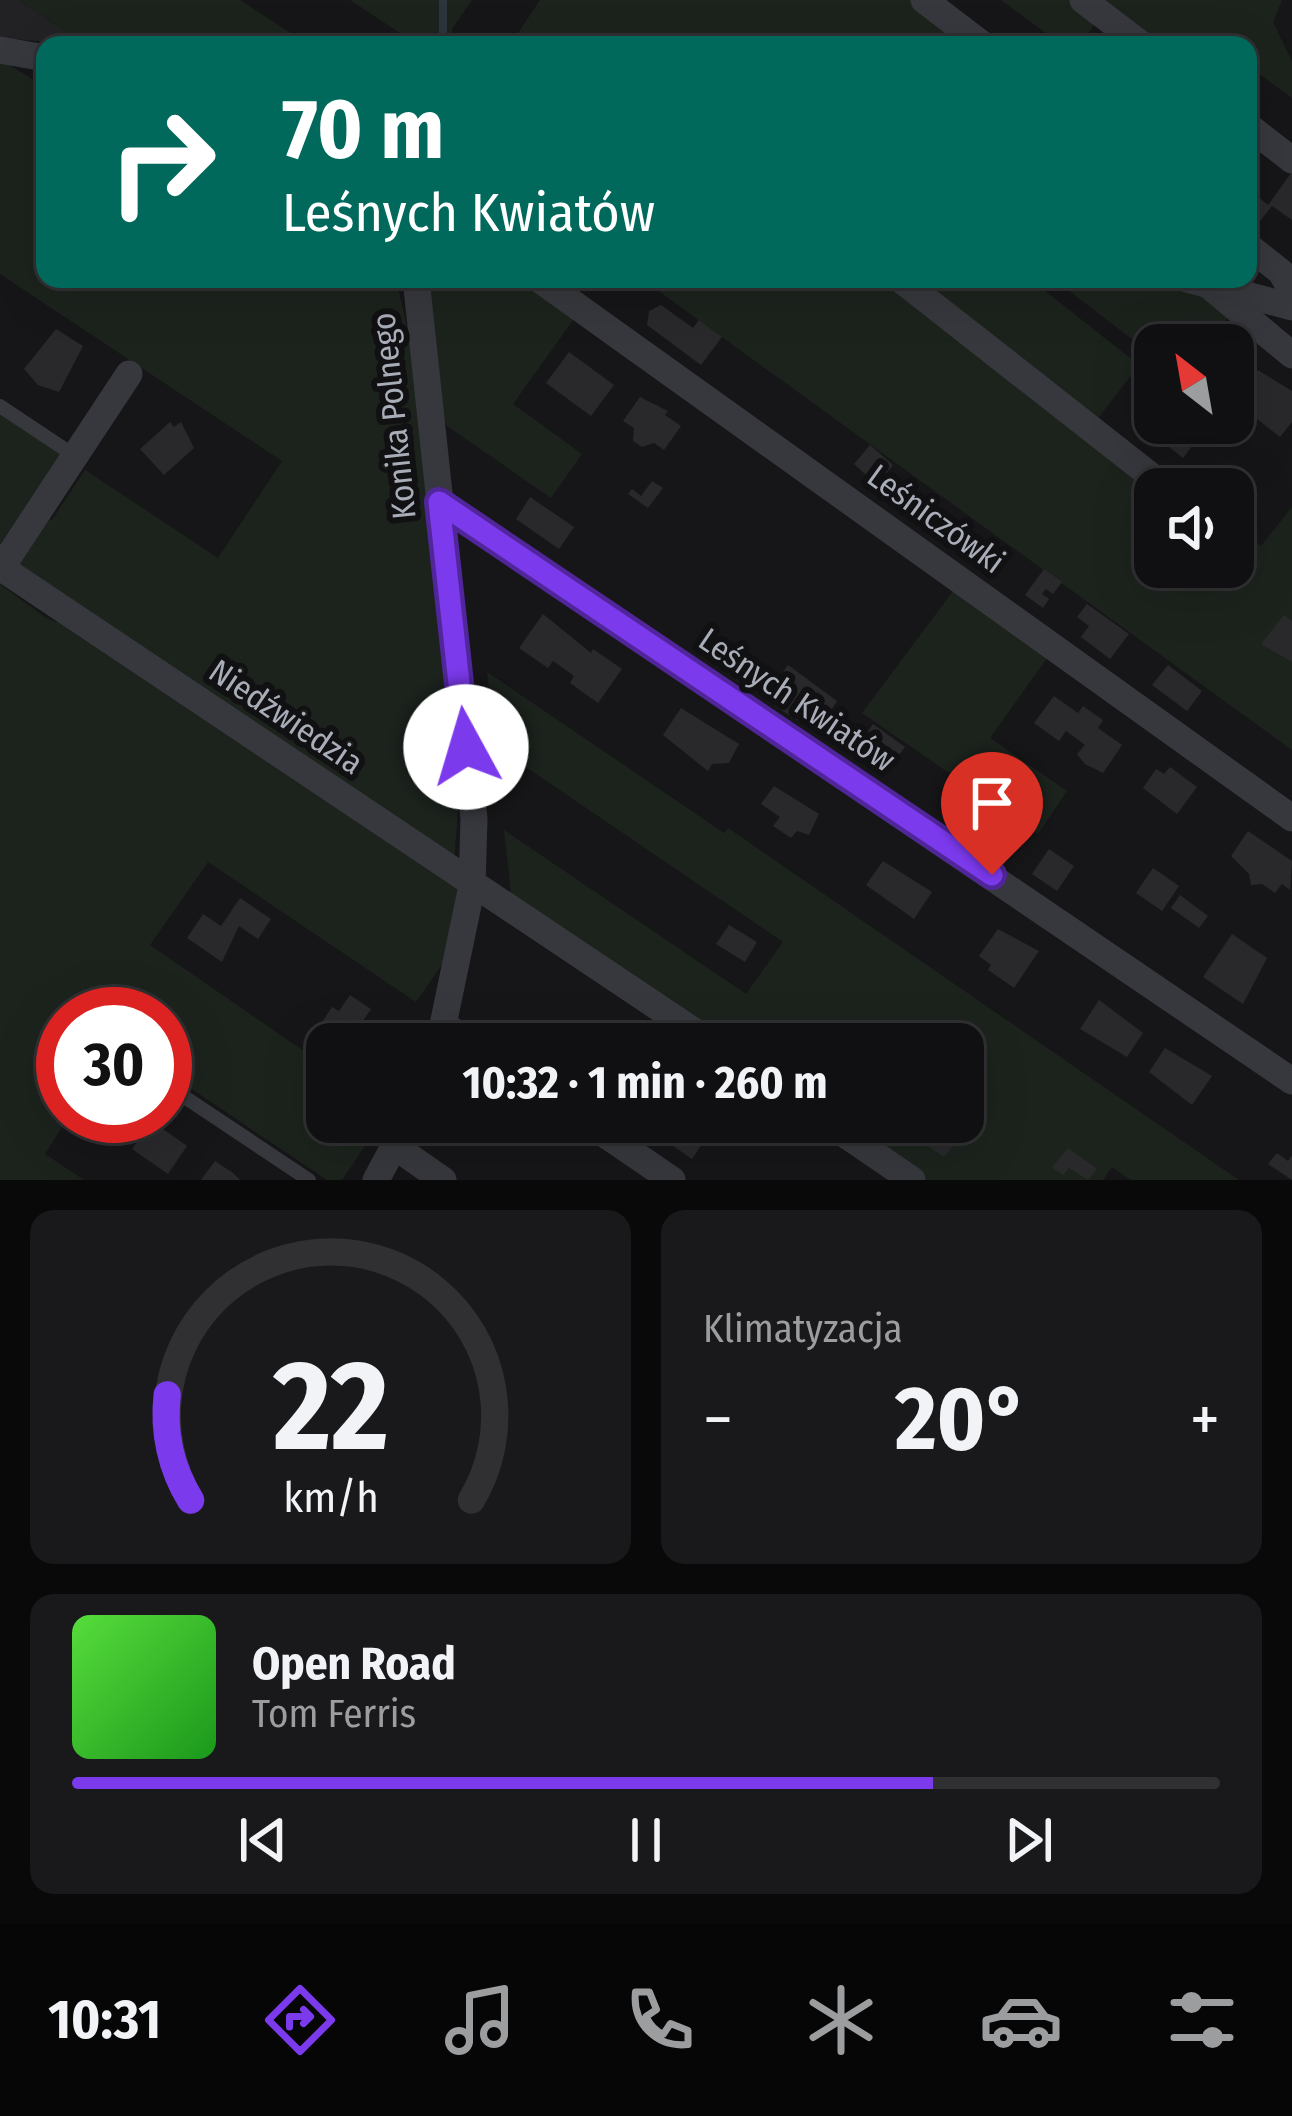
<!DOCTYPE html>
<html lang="pl">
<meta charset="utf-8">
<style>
:root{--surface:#101012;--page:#19191b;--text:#f1f3f6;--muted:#9c9d9f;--line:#303032;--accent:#7c3aed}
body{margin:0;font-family:"Fira Sans Condensed",sans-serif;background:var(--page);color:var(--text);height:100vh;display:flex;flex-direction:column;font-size:45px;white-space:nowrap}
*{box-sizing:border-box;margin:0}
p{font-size:39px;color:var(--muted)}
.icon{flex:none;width:66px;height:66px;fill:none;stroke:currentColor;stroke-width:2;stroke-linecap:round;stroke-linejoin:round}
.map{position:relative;height:1180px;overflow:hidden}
.panel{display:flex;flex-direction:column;gap:30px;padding:30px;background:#09090a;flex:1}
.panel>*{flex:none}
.guide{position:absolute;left:36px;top:36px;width:1221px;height:252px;border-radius:24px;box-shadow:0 12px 48px #0002,0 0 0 3px var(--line);background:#00695c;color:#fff;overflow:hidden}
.needle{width:78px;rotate:329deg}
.buttons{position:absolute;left:1134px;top:324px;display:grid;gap:24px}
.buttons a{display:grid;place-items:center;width:120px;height:120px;border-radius:24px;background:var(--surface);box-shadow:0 12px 48px #0002,0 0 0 3px var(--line);font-size:60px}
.speed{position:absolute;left:36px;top:987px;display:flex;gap:24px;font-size:60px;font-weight:700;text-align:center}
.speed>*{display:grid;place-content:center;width:156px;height:156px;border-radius:50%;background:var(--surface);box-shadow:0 12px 48px #0002,0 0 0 3px var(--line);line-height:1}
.speed .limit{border:18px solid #d22;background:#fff;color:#111}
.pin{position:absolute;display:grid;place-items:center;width:102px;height:102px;color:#fff;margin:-123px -51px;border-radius:50% 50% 50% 0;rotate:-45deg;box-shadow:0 0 12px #0007}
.pin .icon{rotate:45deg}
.me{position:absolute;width:132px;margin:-66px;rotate:354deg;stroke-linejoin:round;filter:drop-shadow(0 0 9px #0008)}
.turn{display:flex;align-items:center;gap:42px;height:252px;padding:0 48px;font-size:54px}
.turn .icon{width:156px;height:156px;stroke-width:2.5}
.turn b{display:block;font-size:84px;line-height:102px}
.big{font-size:90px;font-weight:700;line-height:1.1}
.panel .card{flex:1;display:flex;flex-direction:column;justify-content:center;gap:18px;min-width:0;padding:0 42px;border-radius:24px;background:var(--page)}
.panel .dial{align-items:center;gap:0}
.dial svg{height:312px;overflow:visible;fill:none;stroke:var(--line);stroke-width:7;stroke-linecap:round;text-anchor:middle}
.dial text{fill:var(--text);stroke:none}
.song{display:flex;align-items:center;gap:36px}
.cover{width:144px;height:144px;border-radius:18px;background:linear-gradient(135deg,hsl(110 70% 55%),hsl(120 70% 35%))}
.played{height:12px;border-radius:6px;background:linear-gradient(90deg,var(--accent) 75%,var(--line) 75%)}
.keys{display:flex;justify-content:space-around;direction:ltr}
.heat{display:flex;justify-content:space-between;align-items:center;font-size:66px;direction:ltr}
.panel .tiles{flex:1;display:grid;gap:30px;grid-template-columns:1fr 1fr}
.card:last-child{grid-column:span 2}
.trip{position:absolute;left:306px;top:1023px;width:678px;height:120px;border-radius:24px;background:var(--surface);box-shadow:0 12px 48px #0002,0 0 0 3px var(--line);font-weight:700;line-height:120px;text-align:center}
.dock{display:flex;height:192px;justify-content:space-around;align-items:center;background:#060607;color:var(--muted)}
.dock .icon{width:84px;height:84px}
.dock .current{color:var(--accent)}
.dock b{font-size:54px;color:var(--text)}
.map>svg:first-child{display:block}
.built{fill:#222225}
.green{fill:#1c231d}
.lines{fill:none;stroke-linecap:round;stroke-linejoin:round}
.stream{stroke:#2c353c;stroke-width:8}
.building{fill:#29292c}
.lane{stroke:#37383d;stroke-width:14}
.street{stroke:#37383d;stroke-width:27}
.route-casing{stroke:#51269a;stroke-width:30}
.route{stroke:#7c3aed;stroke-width:21}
.labels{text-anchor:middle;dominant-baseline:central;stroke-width:12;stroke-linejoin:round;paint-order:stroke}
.street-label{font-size:33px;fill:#a8adb8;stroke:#111113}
</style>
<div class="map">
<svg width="1292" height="1180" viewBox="0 0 1292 1180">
<rect width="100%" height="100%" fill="#161618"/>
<path class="built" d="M 0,0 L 18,0 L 87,45 L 0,38 Z"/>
<g class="green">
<path d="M 18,0 L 240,0 L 309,45 L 87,45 Z"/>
<path d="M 350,0 L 472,0 L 452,29 L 452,45 L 418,45 Z"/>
<path d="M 540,0 L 914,0 L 973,45 L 510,45 Z"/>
<path d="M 1001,0 L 1076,0 L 1099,18 L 1080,45 L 1062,45 Z"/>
<path d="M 1088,0 L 1282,0 L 1273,22 L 1292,61 L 1292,98 L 1258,73 L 1248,88 L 1248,45 L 1148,45 Z"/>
<path d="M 0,59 L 45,87 L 45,279 L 396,279 L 420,384 L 459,797 L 454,862 L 17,565 L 44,518 L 52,520 L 85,470 L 218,558 L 282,461 L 0,274 Z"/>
<path d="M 424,279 L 525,279 L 576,316 L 513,404 L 582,454 L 551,498 L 447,426 L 440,414 Z"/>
<path d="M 642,279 L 882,279 L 1148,484 L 1160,470 L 1186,489 L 1155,489 L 1155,567 L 1233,567 L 1233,525 L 1261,546 L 1292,507 L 1292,750 Z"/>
<path d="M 912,279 L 1030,279 L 1139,365 L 1096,421 Z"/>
<path d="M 1054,279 L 1143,279 L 1188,286 L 1228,318 L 1208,345 L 1155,345 L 1155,357 Z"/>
<path d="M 0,413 L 62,454 L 0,544 Z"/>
<path d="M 0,584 L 46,618 L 78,629 L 462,885 L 450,953 L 416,1002 L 208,862 L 150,945 L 327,1067 L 327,1122 L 381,1122 L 342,1180 L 327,1180 L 165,1071 L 165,1014 L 63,1014 L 63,1116 L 69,1116 L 45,1154 L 84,1180 L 0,1180 Z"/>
<path d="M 956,587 L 1050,654 L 990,738 L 1067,791 L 1038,834 L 862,713 Z"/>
<path d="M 487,672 L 724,833 L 728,828 L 1239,1180 L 1131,1180 L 1112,1167 L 1103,1180 L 925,1180 L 839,1122 L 963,1122 L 963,1044 L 724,1044 L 512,901 L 504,830 L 746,994 L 783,942 L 495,746 Z"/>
</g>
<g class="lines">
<path class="stream" d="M 443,0 L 443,45"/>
</g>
<g class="building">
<path d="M 1292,172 L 1292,220 L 1272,206 L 1260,221 L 1248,212 L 1248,188 L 1268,205 Z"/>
<path d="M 661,305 L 693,328 L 699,320 L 722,337 L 701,365 L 647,325 L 649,311 Z"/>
<path d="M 56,329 L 83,346 L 59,392 L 38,385 L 24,369 Z"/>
<path d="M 569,352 L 614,385 L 591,416 L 546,383 Z"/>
<path d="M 1258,370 L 1292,391 L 1292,422 L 1280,437 L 1233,400 Z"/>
<path d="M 640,397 L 668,411 L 665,415 L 681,426 L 664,450 L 654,443 L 642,447 L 633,441 L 634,428 L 623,421 Z"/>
<path d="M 170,422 L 174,427 L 181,422 L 194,448 L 164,475 L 140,449 Z"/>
<path d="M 1168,423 L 1191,423 L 1203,432 L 1183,458 L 1156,437 Z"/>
<path d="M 870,445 L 893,465 L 877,485 L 854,464 Z"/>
<path d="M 652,481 L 663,488 L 648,508 L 628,494 L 632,489 L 641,496 Z"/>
<path d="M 530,497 L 574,527 L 559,549 L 516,519 Z"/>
<path d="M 1044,569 L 1062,582 L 1053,594 L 1046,589 L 1042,594 L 1049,599 L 1043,608 L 1025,595 Z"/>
<path d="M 1087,604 L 1129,634 L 1110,659 L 1081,637 L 1089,626 L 1077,617 Z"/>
<path d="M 543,614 L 591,653 L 593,649 L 622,669 L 598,703 L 570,683 L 574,676 L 563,668 L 553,661 L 548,668 L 519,648 Z"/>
<path d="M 1284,615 L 1292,621 L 1292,662 L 1261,644 Z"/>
<path d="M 735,657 L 754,670 L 743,685 L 725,671 Z"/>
<path d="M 788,665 L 837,701 L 828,715 L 822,711 L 815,723 L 801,714 L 797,720 L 775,706 L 789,685 L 779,678 Z"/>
<path d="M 1168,665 L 1202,691 L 1187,711 L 1152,685 Z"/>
<path d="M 1054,696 L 1078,713 L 1083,706 L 1103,720 L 1098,728 L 1122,745 L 1103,773 L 1085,764 L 1077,754 L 1085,745 L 1066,731 L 1059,741 L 1034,723 Z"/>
<path d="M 681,708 L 739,744 L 729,763 L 712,764 L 708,771 L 663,735 Z"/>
<path d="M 873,724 L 905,747 L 891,766 L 883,760 L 878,768 L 854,752 Z"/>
<path d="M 1170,767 L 1197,787 L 1177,814 L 1143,788 L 1156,769 L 1164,774 Z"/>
<path d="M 774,786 L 819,814 L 809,835 L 797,831 L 791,838 L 773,826 L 780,817 L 761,804 Z"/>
<path d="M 962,788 L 984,803 L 978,812 L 989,821 L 983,829 L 971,822 L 965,831 L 942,816 L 949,806 L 942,801 L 950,790 L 957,795 Z"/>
<path d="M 1248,831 L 1292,861 L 1290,890 L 1282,884 L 1275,893 L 1262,884 L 1251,885 L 1249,874 L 1231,856 Z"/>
<path d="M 1049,849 L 1074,866 L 1057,891 L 1032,874 Z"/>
<path d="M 883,861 L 932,892 L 914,919 L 866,885 Z"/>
<path d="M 1153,868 L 1179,886 L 1162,911 L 1136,893 Z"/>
<path d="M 1180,895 L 1208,916 L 1199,928 L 1171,908 Z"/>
<path d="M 240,898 L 271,919 L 258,939 L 239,926 L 222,962 L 187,938 L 203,914 L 221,926 Z"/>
<path d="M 729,925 L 757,942 L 745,962 L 716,944 Z"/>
<path d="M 998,929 L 1039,951 L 1014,988 L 988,970 L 991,965 L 979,956 Z"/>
<path d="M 1232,934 L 1267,958 L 1243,1004 L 1203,977 Z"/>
<path d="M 350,995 L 371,1009 L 360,1025 L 366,1030 L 356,1044 L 327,1044 L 332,1033 L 320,1025 L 332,1007 L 339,1011 Z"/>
<path d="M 1099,1000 L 1143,1033 L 1127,1057 L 1080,1029 Z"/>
<path d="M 1165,1048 L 1212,1076 L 1192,1105 L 1149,1072 Z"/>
<path d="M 152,1121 L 187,1146 L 168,1174 L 132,1149 Z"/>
<path d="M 649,1122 L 691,1122 L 691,1129 L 706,1138 L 692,1159 L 645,1127 Z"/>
<path d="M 927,1122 L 959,1138 L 944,1157 L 916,1138 Z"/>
<path d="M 1068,1148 L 1097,1169 L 1088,1180 L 1069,1168 L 1063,1175 L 1052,1167 Z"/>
<path d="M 1277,1153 L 1288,1161 L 1292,1155 L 1292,1180 L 1268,1164 Z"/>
<path d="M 215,1161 L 233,1173 L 240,1180 L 201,1180 Z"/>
</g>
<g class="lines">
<g class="lane">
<path d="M 0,406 L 75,456"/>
<path d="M 165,1084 L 309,1180"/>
</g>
<g class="street">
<path d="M 924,0 L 983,45"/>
<path d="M 1083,0 L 1142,45"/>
<path d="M 0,50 L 45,58"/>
<path d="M 1248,126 L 1292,160"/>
<path d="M 1248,246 L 1281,272 L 1292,291"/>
<path d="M 416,279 L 474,819 L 472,886 L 439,1044"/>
<path d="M 539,279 L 1292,818"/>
<path d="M 900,279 L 1150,475"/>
<path d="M 1187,279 L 1292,307"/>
<path d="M 1207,284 L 1292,355"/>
<path d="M 439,502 L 1292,1081"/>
<path d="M 0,567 L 713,1044"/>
<path d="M 1,568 L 129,374"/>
<path d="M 446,1026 L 472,1044"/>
<path d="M 587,1122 L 672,1180"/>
<path d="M 827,1122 L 912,1180"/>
<path d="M 397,1148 L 443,1180"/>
<path d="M 376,1180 L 407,1122"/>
</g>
</g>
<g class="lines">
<g class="route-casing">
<path id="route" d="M 466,747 L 439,502 L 992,875"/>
</g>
<use href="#route" class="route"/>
</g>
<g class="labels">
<g class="street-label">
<text transform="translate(394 416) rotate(-96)">Konika Polnego</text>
<text transform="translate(936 519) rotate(36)">Leśniczówki</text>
<text transform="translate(797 700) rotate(34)">Leśnych Kwiatów</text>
<text transform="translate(286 717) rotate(34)">Niedźwiedzia</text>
</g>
</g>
</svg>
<div class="buttons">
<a><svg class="needle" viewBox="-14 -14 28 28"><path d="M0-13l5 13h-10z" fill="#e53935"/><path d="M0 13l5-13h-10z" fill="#9c9d9f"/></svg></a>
<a><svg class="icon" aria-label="sound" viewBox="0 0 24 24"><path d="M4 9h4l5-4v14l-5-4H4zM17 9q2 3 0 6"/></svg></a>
</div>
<div class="speed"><div class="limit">30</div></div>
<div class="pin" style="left:992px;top:875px;background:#d93025"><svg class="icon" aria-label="arrive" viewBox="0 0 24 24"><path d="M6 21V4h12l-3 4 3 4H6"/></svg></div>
<svg class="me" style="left:466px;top:747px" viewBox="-20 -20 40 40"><circle r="19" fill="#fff"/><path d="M0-13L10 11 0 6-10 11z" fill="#7c3aed"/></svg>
<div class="trip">10:32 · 1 min · 260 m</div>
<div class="guide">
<div class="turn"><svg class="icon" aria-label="right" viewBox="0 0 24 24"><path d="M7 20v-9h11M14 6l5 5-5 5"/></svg><div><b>70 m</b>Leśnych Kwiatów</div></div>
</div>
</div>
<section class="panel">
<div class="tiles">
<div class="card dial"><svg viewBox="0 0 100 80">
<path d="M14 69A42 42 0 1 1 86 69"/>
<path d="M14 69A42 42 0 0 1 8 42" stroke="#7c3aed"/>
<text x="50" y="56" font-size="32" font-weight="700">22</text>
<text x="50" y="72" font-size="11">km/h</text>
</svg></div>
<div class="card"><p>Klimatyzacja</p>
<div class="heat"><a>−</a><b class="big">20°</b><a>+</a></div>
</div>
<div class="card">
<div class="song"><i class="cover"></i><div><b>Open Road</b><p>Tom Ferris</p></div></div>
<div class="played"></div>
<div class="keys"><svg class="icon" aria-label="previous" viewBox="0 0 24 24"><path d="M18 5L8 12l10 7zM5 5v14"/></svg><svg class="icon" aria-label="pause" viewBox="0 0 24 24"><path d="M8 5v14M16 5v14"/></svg><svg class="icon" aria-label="next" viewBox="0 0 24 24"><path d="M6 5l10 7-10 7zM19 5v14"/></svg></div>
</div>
</div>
</section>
<nav class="dock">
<b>10:31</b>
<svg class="icon current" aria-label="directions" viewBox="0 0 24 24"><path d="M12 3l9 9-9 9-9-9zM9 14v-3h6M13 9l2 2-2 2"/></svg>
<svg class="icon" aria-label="music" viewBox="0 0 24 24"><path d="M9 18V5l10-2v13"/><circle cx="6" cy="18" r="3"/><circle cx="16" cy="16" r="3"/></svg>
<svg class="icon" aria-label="phone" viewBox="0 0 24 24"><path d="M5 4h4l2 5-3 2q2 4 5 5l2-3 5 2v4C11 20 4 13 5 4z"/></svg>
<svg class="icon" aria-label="climate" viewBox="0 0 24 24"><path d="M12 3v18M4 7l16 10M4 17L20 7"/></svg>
<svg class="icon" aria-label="car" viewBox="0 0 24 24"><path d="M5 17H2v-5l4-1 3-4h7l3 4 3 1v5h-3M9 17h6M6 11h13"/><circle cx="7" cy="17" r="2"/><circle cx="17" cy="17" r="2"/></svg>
<svg class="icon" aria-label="filters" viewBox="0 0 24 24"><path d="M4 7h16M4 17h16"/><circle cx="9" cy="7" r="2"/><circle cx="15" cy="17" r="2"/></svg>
</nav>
